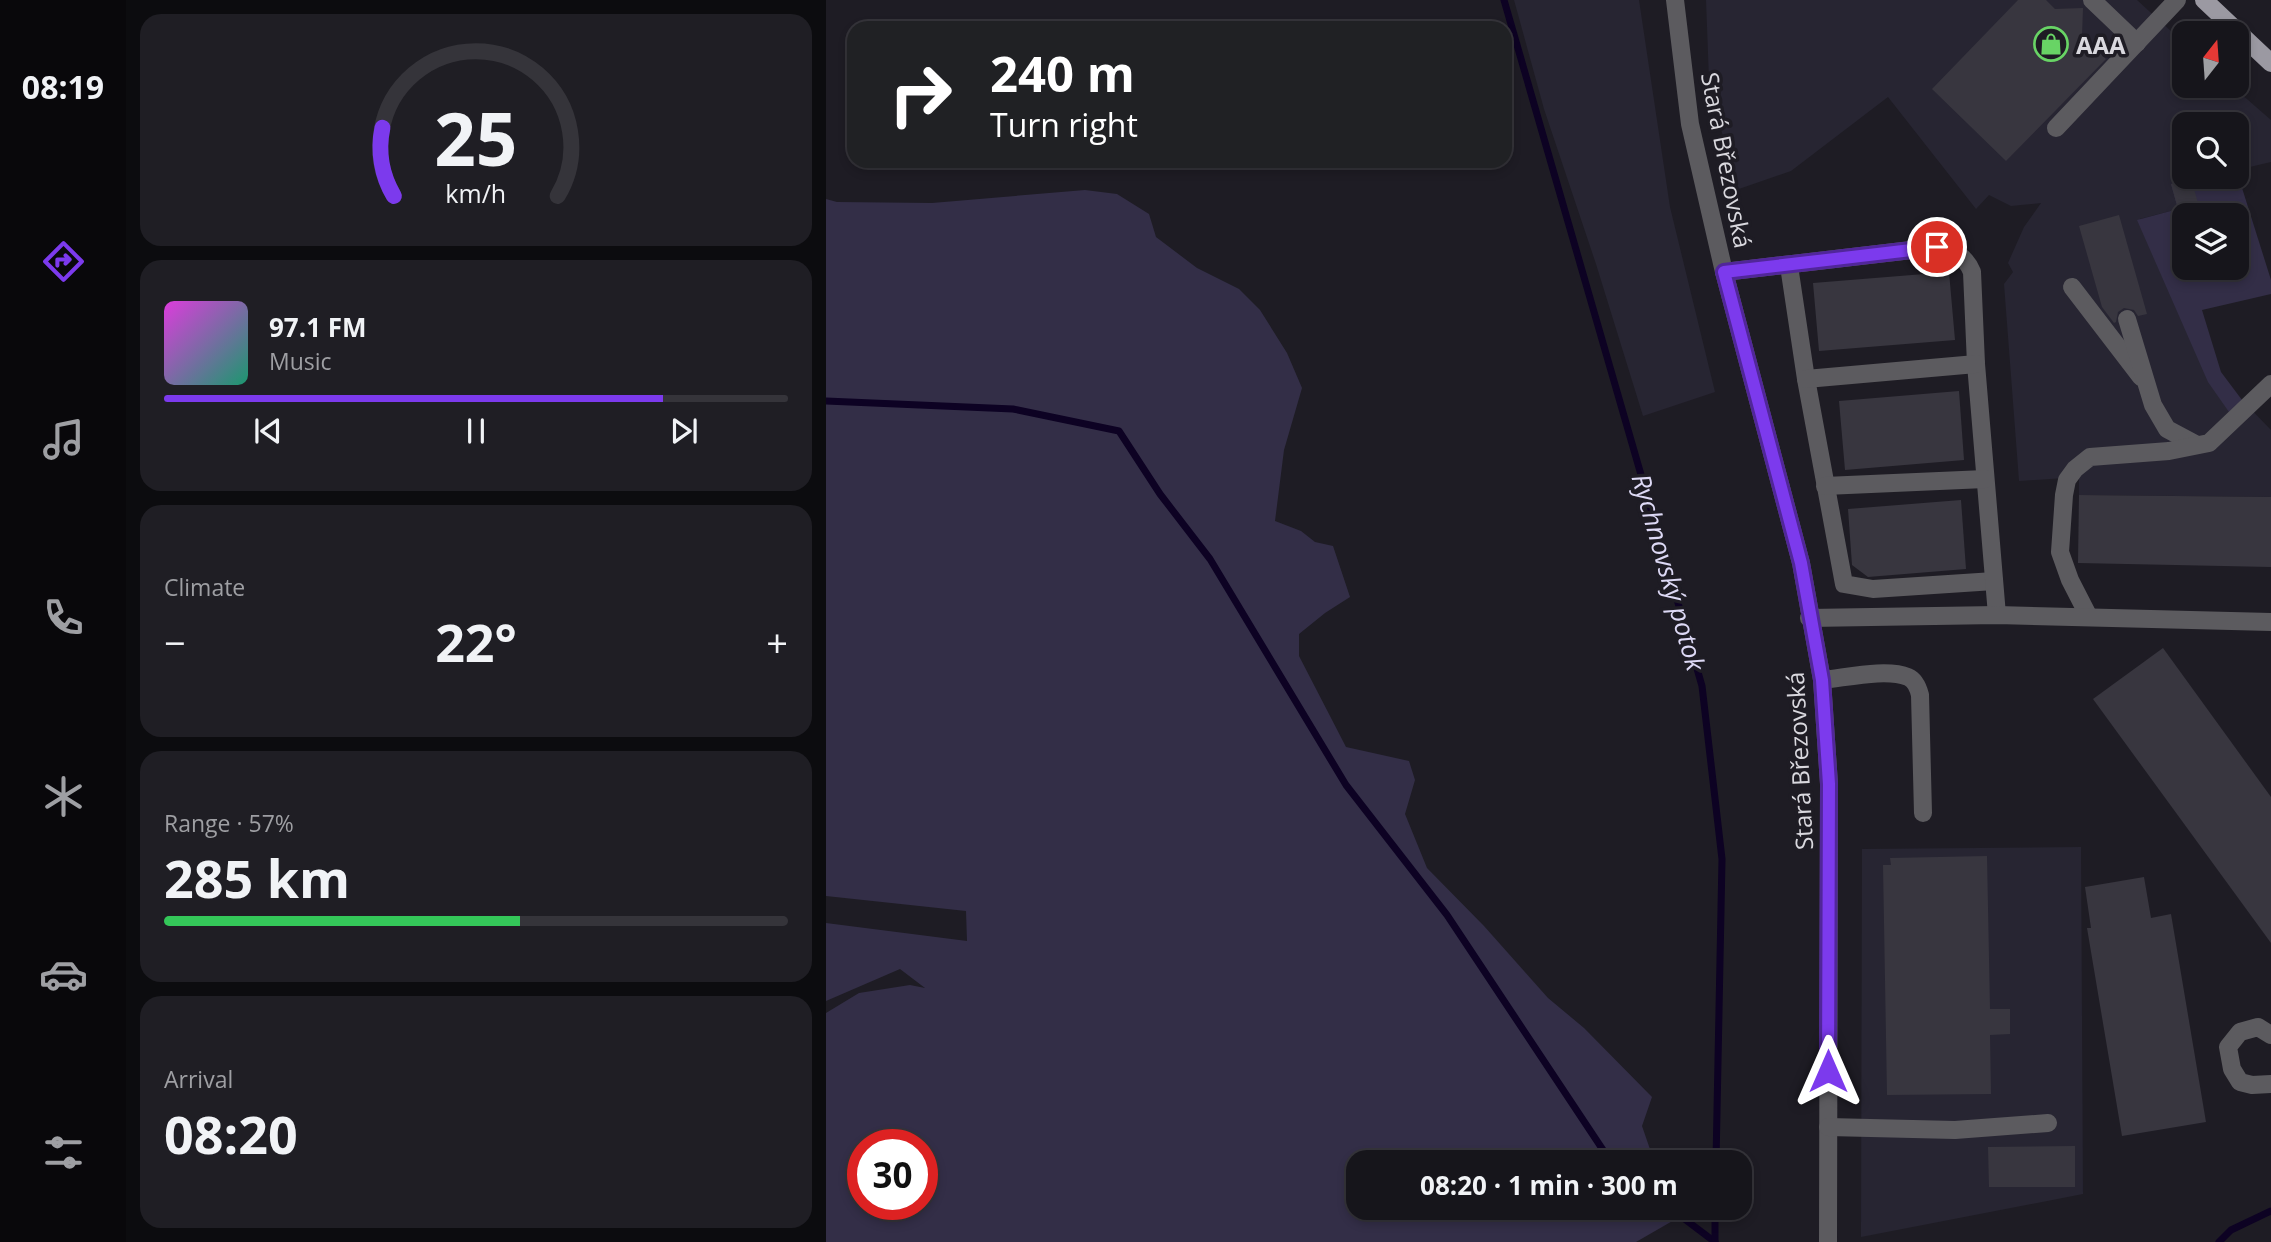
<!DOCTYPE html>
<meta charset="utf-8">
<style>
:root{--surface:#16151b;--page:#1f1e24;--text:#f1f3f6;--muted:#9e9fa3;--line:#35343a;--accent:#7c3aed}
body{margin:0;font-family:"Open Sans",sans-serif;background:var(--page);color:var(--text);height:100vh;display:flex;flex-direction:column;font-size:26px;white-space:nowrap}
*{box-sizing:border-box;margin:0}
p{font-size:23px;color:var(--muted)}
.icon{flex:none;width:38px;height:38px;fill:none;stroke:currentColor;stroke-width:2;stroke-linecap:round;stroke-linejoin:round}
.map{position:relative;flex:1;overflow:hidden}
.drawer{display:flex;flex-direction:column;gap:14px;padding:14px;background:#0c0c0f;width:700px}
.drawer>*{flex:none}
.hud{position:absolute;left:21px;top:21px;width:665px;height:147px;border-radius:21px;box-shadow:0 4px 10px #0003,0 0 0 2px var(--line);background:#202124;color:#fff;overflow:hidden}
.needle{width:46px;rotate:17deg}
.buttons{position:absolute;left:1346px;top:21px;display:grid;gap:14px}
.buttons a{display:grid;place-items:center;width:77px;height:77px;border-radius:14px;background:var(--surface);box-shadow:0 4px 10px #0003,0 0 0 2px var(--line);font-size:35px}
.speed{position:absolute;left:21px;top:1129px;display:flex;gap:14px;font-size:35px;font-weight:700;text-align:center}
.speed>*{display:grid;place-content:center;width:91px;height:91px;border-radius:50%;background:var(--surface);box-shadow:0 4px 10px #0003,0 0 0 2px var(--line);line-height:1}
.speed .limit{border:10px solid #d22;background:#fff;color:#111}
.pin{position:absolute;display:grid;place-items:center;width:60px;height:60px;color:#fff;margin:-30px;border:4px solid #fff;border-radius:50%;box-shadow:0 2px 7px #0007}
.me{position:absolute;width:77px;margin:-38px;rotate:0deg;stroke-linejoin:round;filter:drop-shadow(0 0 5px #0008)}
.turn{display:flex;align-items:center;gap:24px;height:147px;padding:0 28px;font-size:32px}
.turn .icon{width:91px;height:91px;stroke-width:2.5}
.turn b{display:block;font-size:49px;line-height:60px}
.big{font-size:52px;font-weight:700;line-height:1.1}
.drawer .widget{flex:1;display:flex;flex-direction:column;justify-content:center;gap:10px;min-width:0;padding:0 24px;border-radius:21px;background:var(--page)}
.drawer .dial{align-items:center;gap:0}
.dial svg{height:182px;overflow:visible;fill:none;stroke:var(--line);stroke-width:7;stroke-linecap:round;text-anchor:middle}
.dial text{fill:var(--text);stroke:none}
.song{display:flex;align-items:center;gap:21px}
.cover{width:84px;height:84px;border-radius:10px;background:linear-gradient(135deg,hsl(300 70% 55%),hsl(160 70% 35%))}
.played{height:7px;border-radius:4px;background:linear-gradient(90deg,var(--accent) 80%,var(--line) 80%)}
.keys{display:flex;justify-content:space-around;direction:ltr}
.heat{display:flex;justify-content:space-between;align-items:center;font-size:38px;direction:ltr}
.charge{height:10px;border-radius:5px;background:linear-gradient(90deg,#34c759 57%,var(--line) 0)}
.trip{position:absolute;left:520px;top:1150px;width:406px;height:70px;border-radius:21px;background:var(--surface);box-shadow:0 4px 10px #0003,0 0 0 2px var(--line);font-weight:700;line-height:70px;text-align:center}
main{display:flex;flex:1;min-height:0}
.menu{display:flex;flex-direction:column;width:126px;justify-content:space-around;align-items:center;background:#09080b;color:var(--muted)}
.menu .icon{width:49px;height:49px}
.menu .active{color:var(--accent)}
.menu b{font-size:32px;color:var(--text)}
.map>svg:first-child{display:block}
.built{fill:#272532}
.green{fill:#332e47;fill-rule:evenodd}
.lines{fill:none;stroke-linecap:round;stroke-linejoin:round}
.stream{stroke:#0d0223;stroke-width:7}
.building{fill:#38363f}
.minor{stroke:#5c5b5f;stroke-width:18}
.major{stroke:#9b99a2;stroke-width:18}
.route-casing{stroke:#51269a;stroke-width:18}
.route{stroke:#7c3aed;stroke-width:12}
.labels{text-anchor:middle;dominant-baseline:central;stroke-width:7;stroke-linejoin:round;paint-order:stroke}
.poi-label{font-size:24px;font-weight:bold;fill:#d9d8de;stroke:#1e1c24;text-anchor:start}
.street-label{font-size:24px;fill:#d9d8de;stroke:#1e1c24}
.water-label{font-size:26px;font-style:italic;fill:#ddd9f5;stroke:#1e1c24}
</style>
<main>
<nav class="menu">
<b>08:19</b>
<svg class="icon active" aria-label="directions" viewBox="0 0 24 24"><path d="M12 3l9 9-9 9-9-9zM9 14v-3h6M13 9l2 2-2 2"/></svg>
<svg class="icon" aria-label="music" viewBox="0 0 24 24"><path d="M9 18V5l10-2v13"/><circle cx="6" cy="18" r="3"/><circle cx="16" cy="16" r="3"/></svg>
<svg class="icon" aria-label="phone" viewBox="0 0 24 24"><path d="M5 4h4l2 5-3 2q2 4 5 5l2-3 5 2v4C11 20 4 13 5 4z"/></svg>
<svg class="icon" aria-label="climate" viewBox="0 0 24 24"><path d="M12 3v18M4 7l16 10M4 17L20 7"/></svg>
<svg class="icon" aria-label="car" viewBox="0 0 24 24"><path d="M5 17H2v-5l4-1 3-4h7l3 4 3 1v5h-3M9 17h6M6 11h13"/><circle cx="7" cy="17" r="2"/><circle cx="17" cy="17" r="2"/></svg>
<svg class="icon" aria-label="filters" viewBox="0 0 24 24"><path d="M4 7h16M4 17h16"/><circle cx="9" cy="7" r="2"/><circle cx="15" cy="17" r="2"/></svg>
</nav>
<section class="drawer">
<div class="widget dial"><svg viewBox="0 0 100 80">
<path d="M14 69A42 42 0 1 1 86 69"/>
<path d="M14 69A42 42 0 0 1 9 39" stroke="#7c3aed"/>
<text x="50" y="56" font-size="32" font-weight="700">25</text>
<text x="50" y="72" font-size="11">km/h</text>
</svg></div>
<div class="widget">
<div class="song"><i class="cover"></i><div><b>97.1 FM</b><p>Music</p></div></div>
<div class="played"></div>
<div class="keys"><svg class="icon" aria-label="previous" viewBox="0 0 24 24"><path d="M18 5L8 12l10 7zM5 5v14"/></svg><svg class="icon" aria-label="pause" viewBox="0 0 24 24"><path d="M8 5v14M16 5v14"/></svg><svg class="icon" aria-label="next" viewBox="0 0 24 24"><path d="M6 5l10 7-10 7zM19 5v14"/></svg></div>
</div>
<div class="widget"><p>Climate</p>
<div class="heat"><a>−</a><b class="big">22°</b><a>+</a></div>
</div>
<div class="widget"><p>Range · 57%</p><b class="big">285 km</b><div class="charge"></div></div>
<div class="widget"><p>Arrival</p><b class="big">08:20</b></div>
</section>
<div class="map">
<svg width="1445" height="1242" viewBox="0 0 1445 1242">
<rect width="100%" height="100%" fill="#1e1c24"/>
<g class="built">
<path d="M 688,0 L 813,0 L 844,207 L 889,392 L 817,416 L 770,264 L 718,109 Z"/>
<path d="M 880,0 L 1311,0 L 1358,43 L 1358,86 L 1406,86 L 1445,120 L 1445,162 L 1411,170 L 1410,124 L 1358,124 L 1358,177 L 1374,177 L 1365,178 L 1352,209 L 1314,219 L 1404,412 L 1416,400 L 1445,430 L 1445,497 L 1253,495 L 1253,477 L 1193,481 L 1178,284 L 1187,272 L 1182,263 L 1198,227 L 1215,203 L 1185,206 L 1163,195 L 1150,209 L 1062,97 L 965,171 L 910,190 L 883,80 Z"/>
<path d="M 1255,847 L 1257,1194 L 1035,1237 L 1036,849 Z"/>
</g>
<g class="green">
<path d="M 1411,172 L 1445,280 L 1445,294 L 1376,310 L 1395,372 L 1416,400 L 1403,412 L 1382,382 L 1311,220 L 1352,209 L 1345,184 L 1379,177 L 1410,177 ZM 1358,215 L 1410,215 L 1410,268 L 1358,268 Z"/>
<path d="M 259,190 L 291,194 L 323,214 L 330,237 L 371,268 L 413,289 L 434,310 L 461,353 L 476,388 L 458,450 L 449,521 L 475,531 L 489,542 L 507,546 L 524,597 L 499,613 L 473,634 L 473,656 L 520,747 L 583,761 L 589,780 L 579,814 L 601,868 L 658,926 L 722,998 L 758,1028 L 826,1097 L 816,1126 L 826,1155 L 848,1162 L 532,1162 L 532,1208 L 869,1208 L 810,1242 L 0,1242 L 0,1013 L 33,993 L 84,985 L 99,988 L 74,969 L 0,1001 L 0,923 L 141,941 L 140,911 L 0,896 L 0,199 L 11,202 L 106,203 ZM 37,1144 L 96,1144 L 96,1204 L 37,1204 Z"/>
</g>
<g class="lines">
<g class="stream">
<path d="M 678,0 L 876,686 L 896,859 L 890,1162"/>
<path d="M 0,401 L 187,409 L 293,431 L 334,494 L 384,559 L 520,785 L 621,915 L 785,1162"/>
<path d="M 844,1208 L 889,1242"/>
<path d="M 889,1242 L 889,1208"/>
<path d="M 1393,1242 L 1405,1230 L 1445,1211"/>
</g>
</g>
<g class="building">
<path d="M 1192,0 L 1220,0 L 1229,9 L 1257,8 L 1256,36 L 1280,59 L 1180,161 L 1106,89 Z"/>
<path d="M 1365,178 L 1372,203 L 1352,209 L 1345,184 Z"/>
<path d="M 1293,215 L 1321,314 L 1312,316 L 1308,310 L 1298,308 L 1292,312 L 1290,322 L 1288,323 L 1276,307 L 1253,226 Z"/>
<path d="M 1123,272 L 1129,340 L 993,351 L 987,283 Z"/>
<path d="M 1133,391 L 1138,460 L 1019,470 L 1013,401 Z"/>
<path d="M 1253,495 L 1445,497 L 1445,567 L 1252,563 Z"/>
<path d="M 1135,500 L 1140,569 L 1042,577 L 1026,565 L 1022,509 Z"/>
<path d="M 1337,648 L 1445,797 L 1445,943 L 1267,699 Z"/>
<path d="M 1161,856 L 1164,1009 L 1184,1009 L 1184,1034 L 1164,1035 L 1165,1094 L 1061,1095 L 1057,865 L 1065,865 L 1064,858 Z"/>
<path d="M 1318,877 L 1325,918 L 1345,914 L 1380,1122 L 1296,1136 L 1261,928 L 1265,928 L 1259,887 Z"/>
<path d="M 1249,1146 L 1249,1187 L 1163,1187 L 1162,1147 Z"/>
</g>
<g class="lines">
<g class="minor">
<path d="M 849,0 L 864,124 L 898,272 L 975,563 L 996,680 L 1003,784 L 1002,1242"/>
<path d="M 1266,0 L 1311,43"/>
<path d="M 1230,128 L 1351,0"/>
<path d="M 963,266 L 980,379 L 1018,584 L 1047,589 L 1168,581"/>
<path d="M 898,272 L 1111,247 C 1127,250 1139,255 1146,272 L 1150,364 L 1171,615"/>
<path d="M 1246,287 L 1315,377"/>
<path d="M 1301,319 L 1327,405 L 1341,429 L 1371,445"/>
<path d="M 980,379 L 1150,364"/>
<path d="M 999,486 L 1159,479"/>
<path d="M 1263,617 L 1244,580 L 1234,552 L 1238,495 L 1241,480 L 1249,469 L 1264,457 L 1343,451 L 1383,443 L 1445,384"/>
<path d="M 983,618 L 1171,615 L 1445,622"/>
<path d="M 996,680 C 1019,678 1060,668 1082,677 C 1089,680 1092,687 1094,695 L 1097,813"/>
<path d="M 1445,1035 L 1432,1027 L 1414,1032 L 1402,1047 L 1406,1069 L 1414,1082 L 1426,1085 L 1445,1084"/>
<path d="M 1002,1127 L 1129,1130 L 1222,1123"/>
</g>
<path class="major" d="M 1378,0 L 1445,63"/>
</g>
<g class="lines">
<g class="route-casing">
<path id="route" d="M 1002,1071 L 1003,784 L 996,680 L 975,563 L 898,272 L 1111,247"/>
</g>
<use href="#route" class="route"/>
</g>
<defs>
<g id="shop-ring" transform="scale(1.75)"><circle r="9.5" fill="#1e1c24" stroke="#68d465" stroke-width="1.5"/><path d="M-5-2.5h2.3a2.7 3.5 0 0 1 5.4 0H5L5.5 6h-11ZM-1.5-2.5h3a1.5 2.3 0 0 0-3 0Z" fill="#68d465"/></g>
</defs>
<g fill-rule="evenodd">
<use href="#shop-ring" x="1225" y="44"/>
</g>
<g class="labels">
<g class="poi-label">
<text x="1250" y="44">AAA</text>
</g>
<g class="street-label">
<text transform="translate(901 160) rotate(79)">Stará Březovská</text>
<text transform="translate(973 761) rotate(-93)">Stará Březovská</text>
</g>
<g class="water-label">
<text transform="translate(843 572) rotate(74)">Rychnovský potok</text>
</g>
</g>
</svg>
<div class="buttons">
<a><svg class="needle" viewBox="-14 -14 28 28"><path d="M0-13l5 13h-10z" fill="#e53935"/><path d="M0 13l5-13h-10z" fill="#9e9fa3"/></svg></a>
<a><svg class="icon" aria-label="search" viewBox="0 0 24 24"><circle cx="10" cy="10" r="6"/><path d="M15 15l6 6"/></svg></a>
<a><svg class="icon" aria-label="layers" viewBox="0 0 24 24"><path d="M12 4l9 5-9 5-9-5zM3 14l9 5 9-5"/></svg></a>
</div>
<div class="speed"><div class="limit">30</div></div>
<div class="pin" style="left:1111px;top:247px;background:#d93025"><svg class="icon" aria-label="arrive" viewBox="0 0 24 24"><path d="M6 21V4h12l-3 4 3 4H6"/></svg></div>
<svg class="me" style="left:1002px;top:1071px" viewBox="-20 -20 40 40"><path d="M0-17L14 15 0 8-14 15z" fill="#7c3aed" stroke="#fff" stroke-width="4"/></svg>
<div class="trip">08:20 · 1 min · 300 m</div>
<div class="hud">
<div class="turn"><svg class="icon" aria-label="right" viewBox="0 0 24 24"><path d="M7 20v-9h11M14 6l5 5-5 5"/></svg><div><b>240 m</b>Turn right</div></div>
</div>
</div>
</main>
